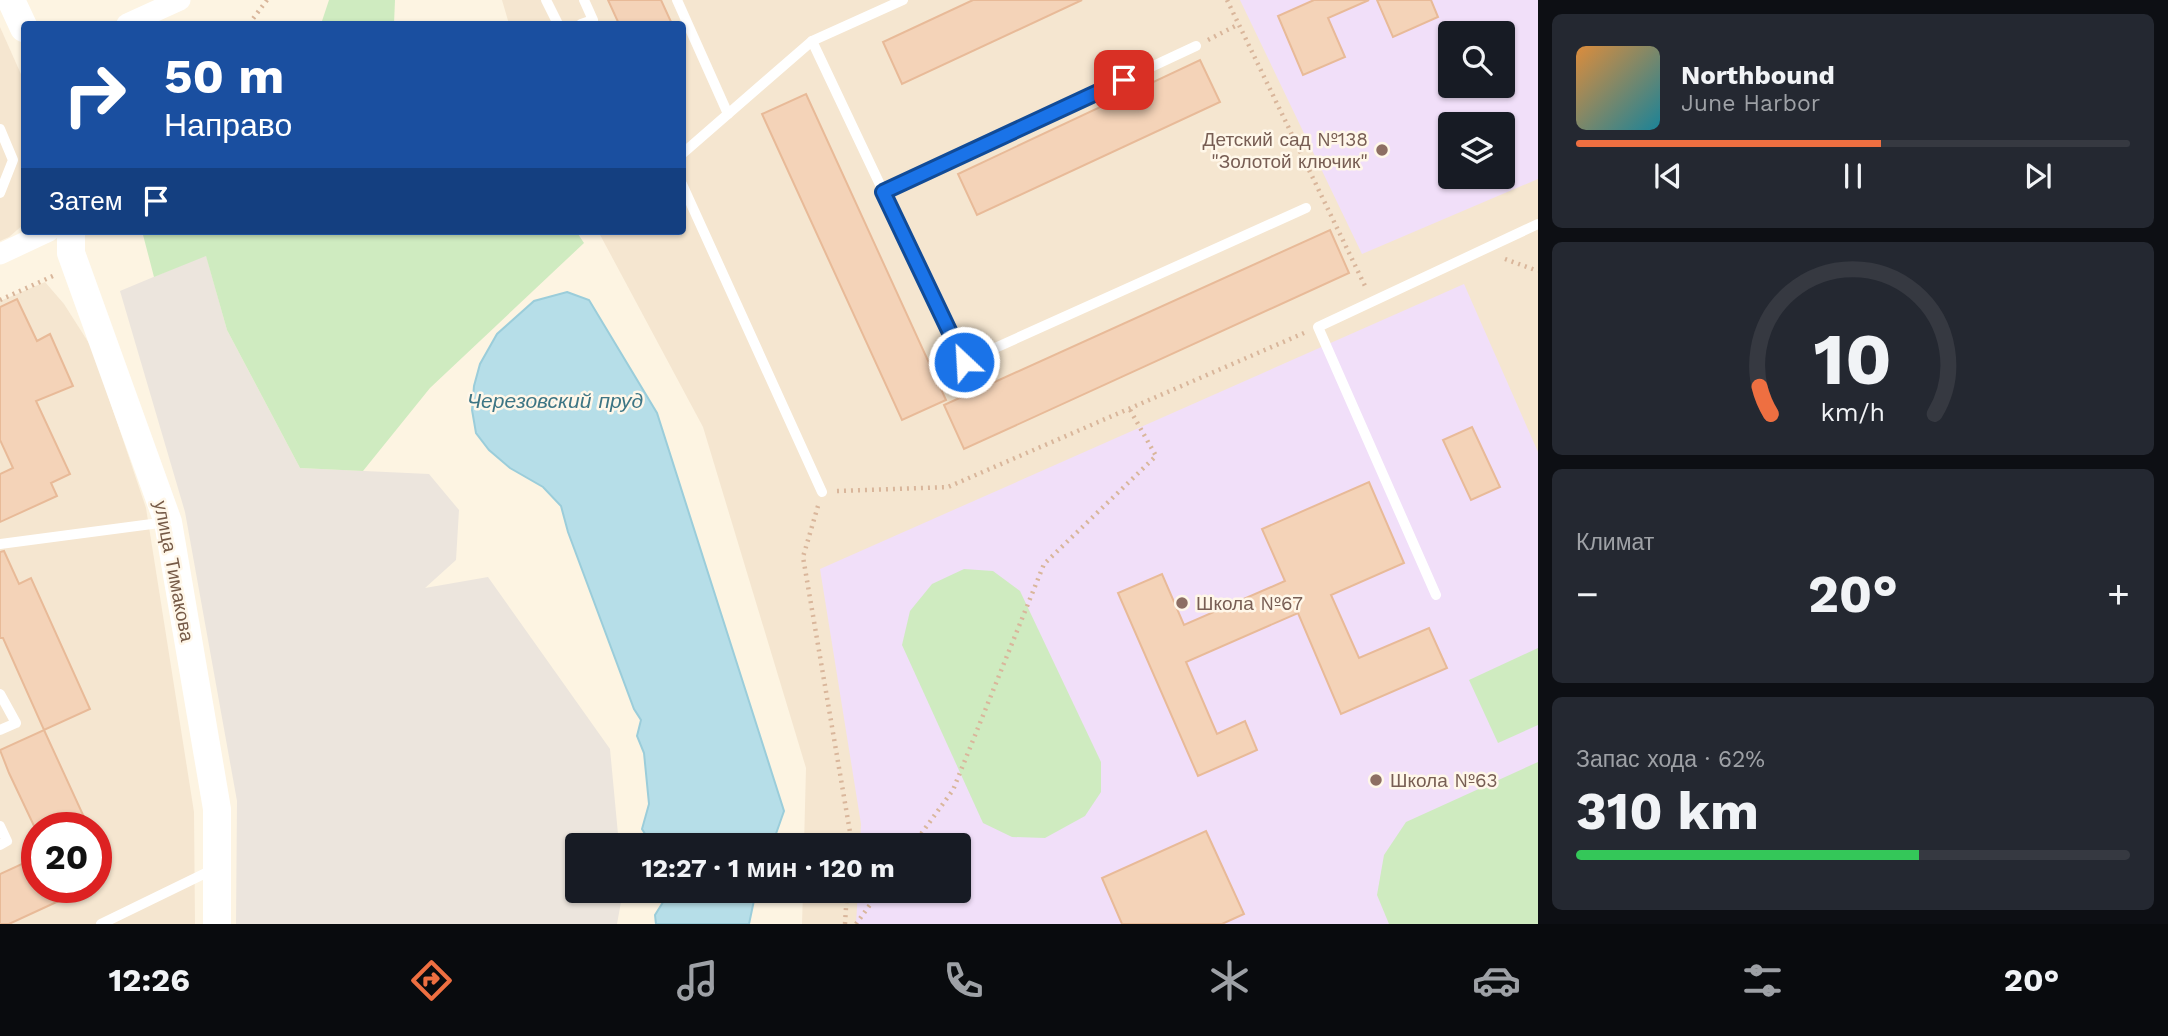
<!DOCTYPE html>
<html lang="ru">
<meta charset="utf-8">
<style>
:root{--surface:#171b24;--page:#242831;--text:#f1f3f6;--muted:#9ea1a6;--line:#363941;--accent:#ee6f41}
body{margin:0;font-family:"Work Sans",sans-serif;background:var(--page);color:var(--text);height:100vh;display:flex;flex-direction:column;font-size:26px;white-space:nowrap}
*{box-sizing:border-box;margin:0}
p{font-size:23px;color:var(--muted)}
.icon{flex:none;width:38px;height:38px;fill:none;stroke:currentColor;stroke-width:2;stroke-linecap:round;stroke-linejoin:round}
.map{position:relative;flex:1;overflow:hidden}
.details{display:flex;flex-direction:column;gap:14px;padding:14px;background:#0d0f14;width:630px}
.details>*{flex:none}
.top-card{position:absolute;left:21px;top:21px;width:665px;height:214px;border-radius:7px;box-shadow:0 2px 5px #0004;background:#1a4fa0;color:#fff;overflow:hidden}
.fabs{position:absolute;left:1438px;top:21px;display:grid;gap:14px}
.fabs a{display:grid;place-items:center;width:77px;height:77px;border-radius:7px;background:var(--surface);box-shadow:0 2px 5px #0004;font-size:35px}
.speed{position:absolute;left:21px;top:812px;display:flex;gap:14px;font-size:35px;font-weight:700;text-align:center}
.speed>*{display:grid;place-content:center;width:91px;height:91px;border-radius:50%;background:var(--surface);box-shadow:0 2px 5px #0004;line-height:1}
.speed .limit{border:10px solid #d22;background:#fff;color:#111}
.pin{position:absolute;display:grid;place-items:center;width:60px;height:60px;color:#fff;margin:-30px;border-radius:14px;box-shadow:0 4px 10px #0006}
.me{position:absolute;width:77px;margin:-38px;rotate:335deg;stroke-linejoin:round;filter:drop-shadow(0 0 5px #0008)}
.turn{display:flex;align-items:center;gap:24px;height:147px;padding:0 28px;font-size:32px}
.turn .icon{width:91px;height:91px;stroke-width:2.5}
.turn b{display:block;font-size:49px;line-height:60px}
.then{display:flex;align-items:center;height:66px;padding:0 28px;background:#0003;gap:14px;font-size:26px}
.big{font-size:52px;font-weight:700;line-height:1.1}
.details .card{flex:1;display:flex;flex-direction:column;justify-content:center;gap:10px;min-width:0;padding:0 24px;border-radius:10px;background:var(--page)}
.details .dial{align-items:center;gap:0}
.dial svg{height:182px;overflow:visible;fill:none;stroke:var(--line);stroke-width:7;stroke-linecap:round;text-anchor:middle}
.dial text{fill:var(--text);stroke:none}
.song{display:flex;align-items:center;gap:21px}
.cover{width:84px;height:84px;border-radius:10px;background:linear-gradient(135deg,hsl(30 70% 55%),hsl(190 70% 35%))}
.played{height:7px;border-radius:4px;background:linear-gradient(90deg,var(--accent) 55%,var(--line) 55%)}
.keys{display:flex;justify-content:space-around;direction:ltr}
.heat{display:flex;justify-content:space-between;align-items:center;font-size:38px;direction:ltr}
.charge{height:10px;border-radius:5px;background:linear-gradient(90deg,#34c759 62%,var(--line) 0)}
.trip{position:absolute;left:565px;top:833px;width:406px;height:70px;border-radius:7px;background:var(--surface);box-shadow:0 2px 5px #0004;font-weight:700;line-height:70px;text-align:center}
.menu{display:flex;height:112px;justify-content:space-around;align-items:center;background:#090b0e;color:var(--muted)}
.menu .icon{width:49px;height:49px}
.menu .active{color:var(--accent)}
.menu b{font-size:32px;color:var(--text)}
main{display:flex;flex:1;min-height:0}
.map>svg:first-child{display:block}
.residential{fill:#f5e6d0;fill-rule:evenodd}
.industrial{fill:#ece5dd}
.education{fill:#f1dff9;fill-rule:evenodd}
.green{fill:#cfebc0}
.water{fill:#b6dee8;stroke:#9bcdda;stroke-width:2}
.building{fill:#f4d3b8;stroke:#e8ba98;stroke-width:2}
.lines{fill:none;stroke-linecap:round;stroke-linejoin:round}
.path{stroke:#d9b69b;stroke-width:4.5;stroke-dasharray:2 5;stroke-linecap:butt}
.service{stroke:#fff;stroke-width:10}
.minor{stroke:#fff;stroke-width:21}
.tertiary{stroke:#fff;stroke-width:28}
.route-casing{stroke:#114b97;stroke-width:18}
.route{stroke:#1a73e8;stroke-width:12}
.education-dot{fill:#8d6e63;stroke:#fff7e9;stroke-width:2.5}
.labels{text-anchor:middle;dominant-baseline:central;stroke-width:5;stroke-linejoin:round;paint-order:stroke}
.education-label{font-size:19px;fill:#785e54;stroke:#fff7e9;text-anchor:start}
.street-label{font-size:19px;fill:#765a47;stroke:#fff7e9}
.water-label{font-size:21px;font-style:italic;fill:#3d7584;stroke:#fff7e9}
</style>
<main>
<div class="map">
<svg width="1538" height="924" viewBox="0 0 1538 924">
<rect width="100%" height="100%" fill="#fdf4e2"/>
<g class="residential">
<path d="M 502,0 L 1538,0 L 1538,924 L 802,924 L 803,891 L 959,891 L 959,845 L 804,845 L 806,768 L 703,427 L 598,231 L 682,231 L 682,24 L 509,24 ZM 1451,33 L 1503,33 L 1503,86 L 1451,86 ZM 1451,124 L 1503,124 L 1503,177 L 1451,177 Z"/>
<path d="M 0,27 L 24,81 L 24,224 L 9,237 L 0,241 Z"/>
<path d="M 45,282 L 64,304 L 92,348 L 146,508 L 194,812 L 195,924 L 0,924 L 0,301 ZM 37,828 L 96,828 L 96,887 L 37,887 Z"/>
</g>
<path class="industrial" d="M 206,255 L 227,330 L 300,468 L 429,474 L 459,510 L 456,560 L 425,588 L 488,577 L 610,749 L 619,845 L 578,845 L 578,891 L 623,891 L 617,924 L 236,924 L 237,801 L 185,512 L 120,291 Z"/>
<g class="education">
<path d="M 1240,0 L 1538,0 L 1538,179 L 1362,254 ZM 1451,33 L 1503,33 L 1503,86 L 1451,86 ZM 1451,124 L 1503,124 L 1503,177 L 1451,177 Z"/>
<path d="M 1464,284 L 1538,452 L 1538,924 L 856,924 L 858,891 L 959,891 L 959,845 L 860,845 L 861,824 L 820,569 Z"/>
</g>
<g class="green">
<path d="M 329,0 L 395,0 L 394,24 L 321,24 Z"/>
<path d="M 142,231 L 576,231 L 584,243 L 430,388 L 363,471 L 300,468 L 227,330 L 206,256 L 154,277 Z"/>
<path d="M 964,569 L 993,571 L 1020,591 L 1101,762 L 1101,792 L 1085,816 L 1045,838 L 1012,837 L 983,823 L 902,645 L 910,611 L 932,584 Z"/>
<path d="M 1538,648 L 1538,725 L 1498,743 L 1469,680 Z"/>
<path d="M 1538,762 L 1538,924 L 1389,924 L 1377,895 L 1384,855 L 1406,822 Z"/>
</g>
<g class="water">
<path d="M 567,292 L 589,300 L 657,413 L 784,811 L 772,845 L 652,845 L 642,829 L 649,804 L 644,753 L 637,736 L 641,720 L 634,709 L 568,532 L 561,506 L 543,487 L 510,468 L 489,450 L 476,433 L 472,410 L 474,386 L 480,364 L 497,334 L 534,301 Z"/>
<path d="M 670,891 L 756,891 L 749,924 L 656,924 L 655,915 Z"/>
</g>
<g class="building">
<path d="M 608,0 L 661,0 L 672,24 L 619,24 Z"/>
<path d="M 973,0 L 1082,0 L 902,84 L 883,42 Z"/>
<path d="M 1314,0 L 1369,0 L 1328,18 L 1345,57 L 1303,75 L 1278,16 Z"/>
<path d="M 1377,0 L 1431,0 L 1438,17 L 1393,37 Z"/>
<path d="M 1200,60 L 1220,102 L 977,215 L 958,174 Z"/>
<path d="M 806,94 L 946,400 L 902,420 L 762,114 Z"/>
<path d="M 1330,230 L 1349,273 L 964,449 L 944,405 Z"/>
<path d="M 17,299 L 37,341 L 50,334 L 73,386 L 36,401 L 70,474 L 51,483 L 57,496 L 0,522 L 0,474 L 13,468 L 0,440 L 0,307 Z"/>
<path d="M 1472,427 L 1500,487 L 1471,500 L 1443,440 Z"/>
<path d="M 1369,482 L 1404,563 L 1331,595 L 1359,658 L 1429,628 L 1447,668 L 1341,714 L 1298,613 L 1186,662 L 1217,734 L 1245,721 L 1257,750 L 1198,776 L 1118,593 L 1162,574 L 1184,625 L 1285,581 L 1262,529 Z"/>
<path d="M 4,551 L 19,584 L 31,578 L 90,709 L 44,730 L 3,638 L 0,638 L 0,552 Z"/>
<path d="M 44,730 L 89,828 L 35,828 L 9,773 L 0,750 Z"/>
<path d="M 1206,831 L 1244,914 L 1222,924 L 1122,924 L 1102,878 Z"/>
<path d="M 37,857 L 37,887 L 89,887 L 9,924 L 0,924 L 0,874 Z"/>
</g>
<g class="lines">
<g class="path">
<path d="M 1227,0 L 1366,288"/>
<path d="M 249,24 L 267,0"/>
<path d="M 1208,40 L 1239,24"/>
<path d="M 1505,259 L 1538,271"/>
<path d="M 0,300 L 53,276"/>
<path d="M 837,491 L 948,487 L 1304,333"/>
<path d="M 818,506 L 803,557 L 851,838 L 850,845"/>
<path d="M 913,845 L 953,790 L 1044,564 L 1156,456 L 1129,408"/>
<path d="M 845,924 L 847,891"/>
<path d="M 856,924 L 880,891"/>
</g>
<g class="service">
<path d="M 546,0 L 558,24"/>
<path d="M 677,0 L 728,114"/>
<path d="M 581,24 L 593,20 L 584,0"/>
<path d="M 812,41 L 964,362 L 1306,208"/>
<path d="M 0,129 L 13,160 L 0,193"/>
<path d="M 682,154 L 812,41 L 903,0"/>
<path d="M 682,184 L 822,492"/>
<path d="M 883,192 L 1196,46"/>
<path d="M 0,544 L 167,522"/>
<path d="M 1436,595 L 1318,327 L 1538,224"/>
<path d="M 0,694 L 16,723 L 0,730"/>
<path d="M 0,826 L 7,841 L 0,845"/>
<path d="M 101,924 L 214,869"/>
</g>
<g class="minor">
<path d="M 127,24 L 180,0"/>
<path d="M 0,254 L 49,231"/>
</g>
<g class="tertiary">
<path d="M 11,0 L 24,28"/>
<path d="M 71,231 L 71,253 L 168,522 L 217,809 L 217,924"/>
</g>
</g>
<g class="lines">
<g class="route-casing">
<path id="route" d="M 964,362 L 883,192 L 1124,80"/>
</g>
<use href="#route" class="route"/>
</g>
<g class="education-dot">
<circle cx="1382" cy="150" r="7"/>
<circle cx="1182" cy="603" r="7"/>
<circle cx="1376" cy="780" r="7"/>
</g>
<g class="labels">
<g class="education-label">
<text x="1368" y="139" text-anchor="end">Детский сад №138<tspan x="1368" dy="22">"Золотой ключик"</tspan></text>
<text x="1196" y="603">Школа №67</text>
<text x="1390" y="780">Школа №63</text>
</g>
<g class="street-label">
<text transform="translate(174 571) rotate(79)">улица Тимакова</text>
</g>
<g class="water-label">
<text x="555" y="400">Черезовский пруд</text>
</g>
</g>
</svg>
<div class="fabs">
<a><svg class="icon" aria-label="search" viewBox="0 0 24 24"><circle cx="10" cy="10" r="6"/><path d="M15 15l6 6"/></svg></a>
<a><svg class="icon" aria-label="layers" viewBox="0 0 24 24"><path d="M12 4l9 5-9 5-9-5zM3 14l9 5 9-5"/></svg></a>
</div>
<div class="speed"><div class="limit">20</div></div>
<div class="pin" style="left:1124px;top:80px;background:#d93025"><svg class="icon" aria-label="arrive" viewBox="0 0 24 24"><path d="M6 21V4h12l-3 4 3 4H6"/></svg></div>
<svg class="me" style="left:964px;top:362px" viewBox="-20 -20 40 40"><circle r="17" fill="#1a73e8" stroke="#fff" stroke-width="3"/><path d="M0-11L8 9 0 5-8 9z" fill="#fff"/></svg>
<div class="trip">12:27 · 1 мин · 120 m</div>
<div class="top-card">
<div class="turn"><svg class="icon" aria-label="right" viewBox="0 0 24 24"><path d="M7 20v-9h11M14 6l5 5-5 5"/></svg><div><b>50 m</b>Направо</div></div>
<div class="then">Затем<svg class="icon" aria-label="arrive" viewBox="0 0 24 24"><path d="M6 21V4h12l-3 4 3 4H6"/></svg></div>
</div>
</div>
<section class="details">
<div class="card">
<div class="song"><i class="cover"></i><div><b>Northbound</b><p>June Harbor</p></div></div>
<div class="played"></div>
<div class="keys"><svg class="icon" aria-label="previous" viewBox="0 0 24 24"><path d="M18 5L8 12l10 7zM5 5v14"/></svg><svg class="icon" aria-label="pause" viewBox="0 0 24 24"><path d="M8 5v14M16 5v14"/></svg><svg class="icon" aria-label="next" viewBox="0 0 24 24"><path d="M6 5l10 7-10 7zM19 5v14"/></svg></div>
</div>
<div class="card dial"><svg viewBox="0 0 100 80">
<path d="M14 69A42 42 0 1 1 86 69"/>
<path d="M14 69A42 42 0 0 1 9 57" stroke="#ee6f41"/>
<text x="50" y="56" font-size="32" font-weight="700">10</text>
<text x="50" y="72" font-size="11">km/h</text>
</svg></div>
<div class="card"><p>Климат</p>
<div class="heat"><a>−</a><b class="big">20°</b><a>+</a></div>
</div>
<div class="card"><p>Запас хода · 62%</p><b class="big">310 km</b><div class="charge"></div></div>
</section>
</main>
<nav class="menu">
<b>12:26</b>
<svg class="icon active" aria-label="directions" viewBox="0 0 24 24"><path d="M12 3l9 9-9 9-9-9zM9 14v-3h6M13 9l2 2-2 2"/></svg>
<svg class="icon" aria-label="music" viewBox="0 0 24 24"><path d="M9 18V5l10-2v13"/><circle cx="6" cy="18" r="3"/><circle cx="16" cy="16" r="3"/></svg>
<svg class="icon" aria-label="phone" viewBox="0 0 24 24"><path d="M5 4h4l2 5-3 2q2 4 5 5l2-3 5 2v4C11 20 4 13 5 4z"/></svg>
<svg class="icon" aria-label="climate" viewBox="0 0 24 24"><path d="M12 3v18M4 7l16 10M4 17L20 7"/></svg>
<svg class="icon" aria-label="car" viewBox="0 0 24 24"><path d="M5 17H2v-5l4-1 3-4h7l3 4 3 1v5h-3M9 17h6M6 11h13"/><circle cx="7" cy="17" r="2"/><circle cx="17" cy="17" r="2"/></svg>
<svg class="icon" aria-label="filters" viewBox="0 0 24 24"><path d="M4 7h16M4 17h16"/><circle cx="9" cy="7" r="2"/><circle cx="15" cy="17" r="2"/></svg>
<b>20°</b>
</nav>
